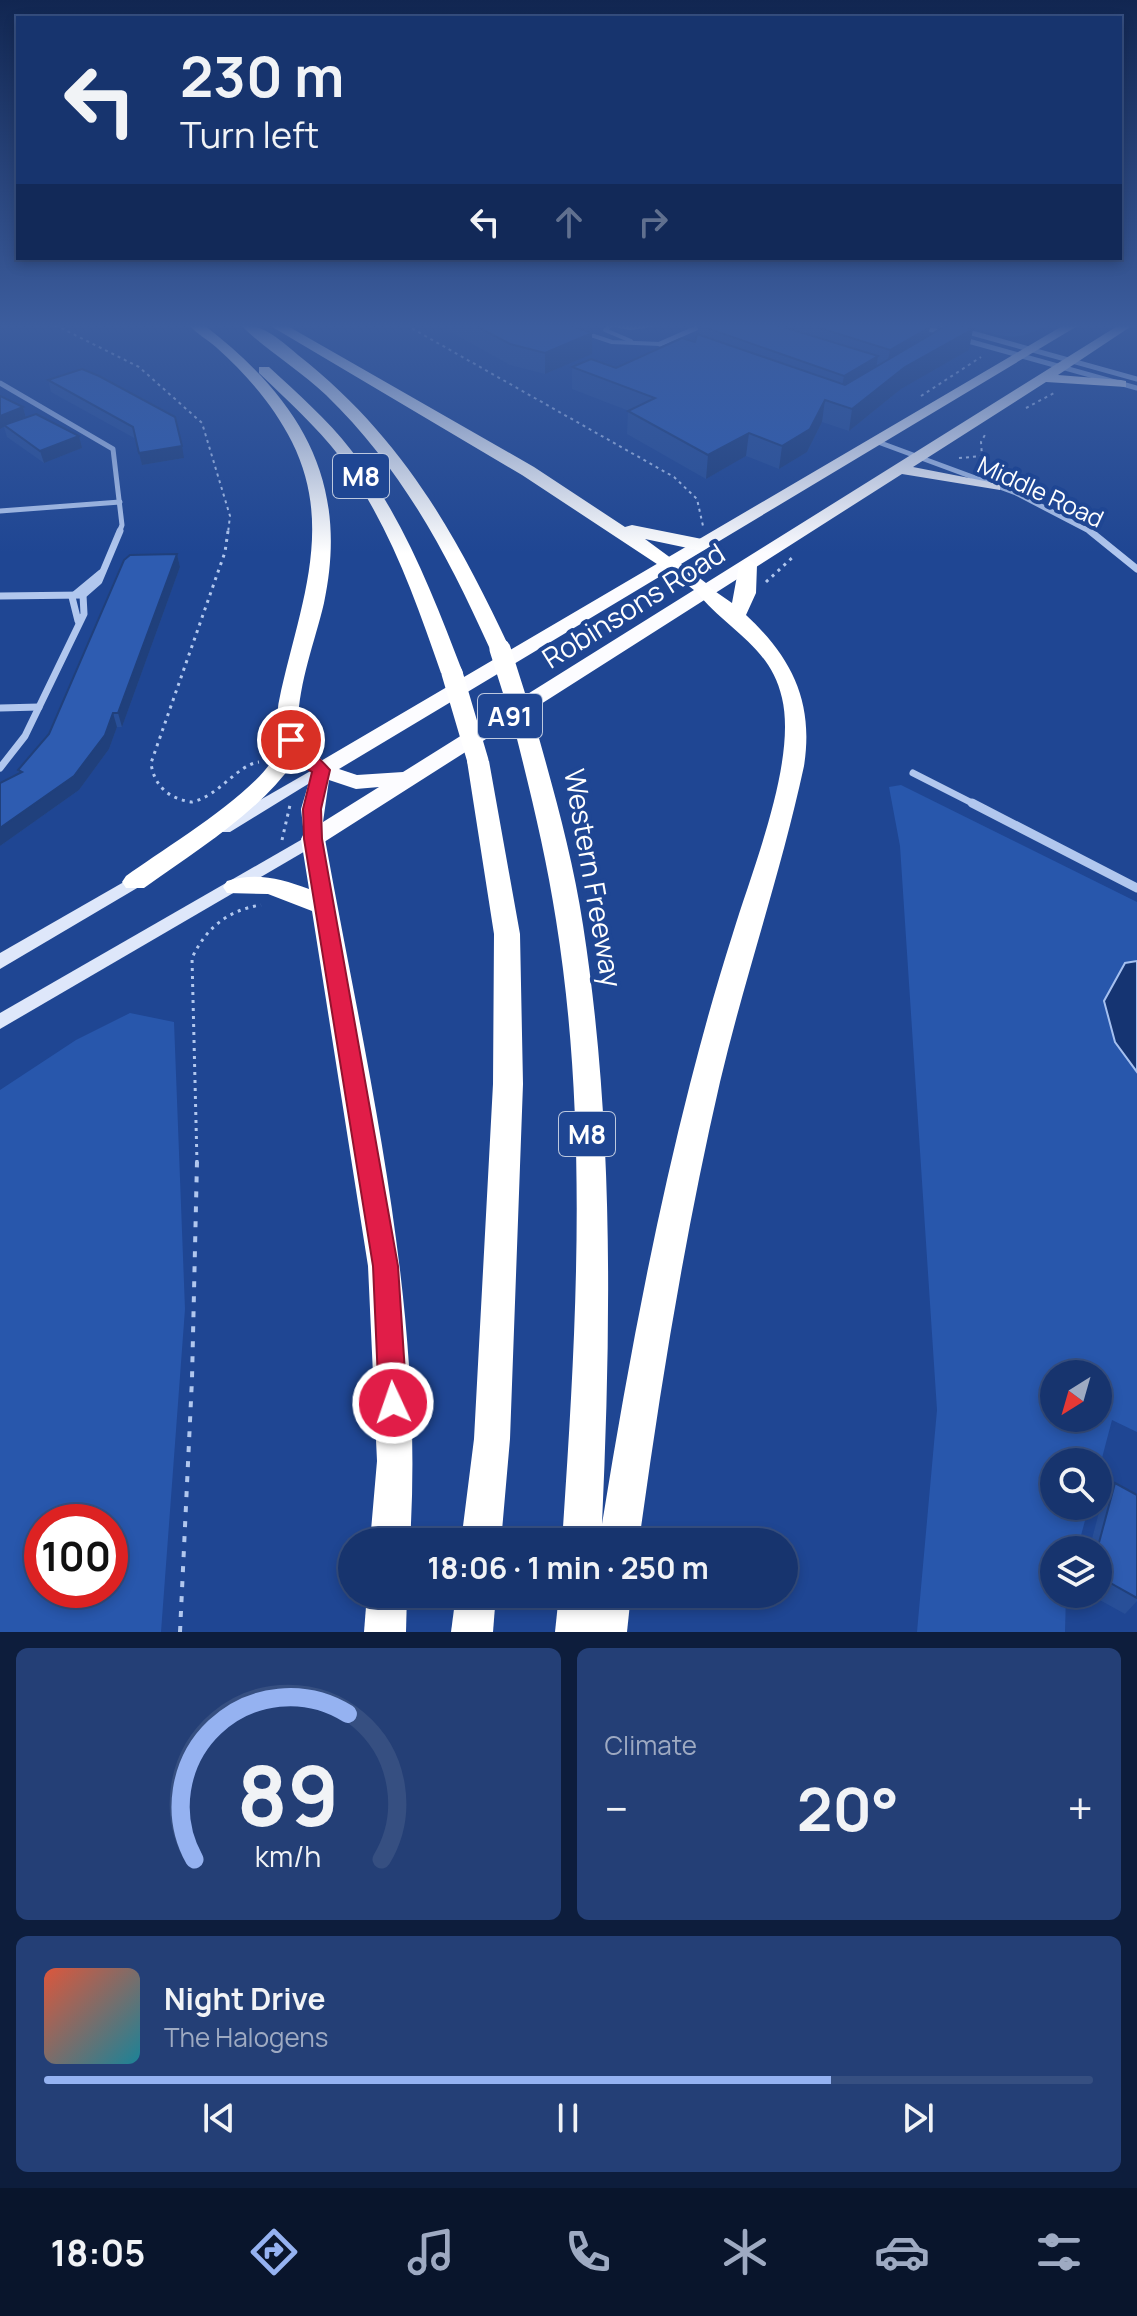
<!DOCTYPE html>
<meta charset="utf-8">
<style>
:root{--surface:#17346e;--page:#243f76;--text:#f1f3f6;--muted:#9eaac2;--line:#364f81;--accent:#95b2f1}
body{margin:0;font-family:Manrope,sans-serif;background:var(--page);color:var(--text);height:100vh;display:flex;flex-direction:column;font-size:30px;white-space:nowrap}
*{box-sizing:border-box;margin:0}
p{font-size:26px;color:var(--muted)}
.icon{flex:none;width:44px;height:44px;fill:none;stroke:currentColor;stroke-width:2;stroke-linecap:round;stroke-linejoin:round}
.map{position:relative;height:1632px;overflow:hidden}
.details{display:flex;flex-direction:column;gap:16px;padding:16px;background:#0d1d3c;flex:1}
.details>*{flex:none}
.guide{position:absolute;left:16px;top:16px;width:1106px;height:244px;border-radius:0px;box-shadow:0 4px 12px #0003,0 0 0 2px var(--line);background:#17346e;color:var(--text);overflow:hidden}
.needle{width:52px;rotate:217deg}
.buttons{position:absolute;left:1040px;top:1360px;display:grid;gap:16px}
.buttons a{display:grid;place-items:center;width:72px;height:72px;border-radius:50%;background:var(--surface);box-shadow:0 4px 12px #0003,0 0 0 2px var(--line);font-size:40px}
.speed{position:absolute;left:24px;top:1504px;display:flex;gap:16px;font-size:40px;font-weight:700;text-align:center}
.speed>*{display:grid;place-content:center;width:104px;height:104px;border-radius:50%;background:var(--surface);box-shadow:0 4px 12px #0003,0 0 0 2px var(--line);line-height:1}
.speed .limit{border:12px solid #d22;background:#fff;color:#111}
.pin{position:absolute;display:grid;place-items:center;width:68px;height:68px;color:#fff;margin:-34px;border:4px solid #fff;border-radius:50%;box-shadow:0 2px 8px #0007}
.me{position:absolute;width:88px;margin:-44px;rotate:357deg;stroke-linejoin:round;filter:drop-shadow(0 0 6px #0008)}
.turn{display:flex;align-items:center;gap:28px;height:168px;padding:0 32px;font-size:36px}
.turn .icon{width:104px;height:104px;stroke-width:2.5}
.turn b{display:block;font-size:56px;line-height:68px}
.lanes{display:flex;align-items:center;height:76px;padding:0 32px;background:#0003;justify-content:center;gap:40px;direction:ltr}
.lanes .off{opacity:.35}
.big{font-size:60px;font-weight:700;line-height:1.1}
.details .tile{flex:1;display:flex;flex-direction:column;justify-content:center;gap:12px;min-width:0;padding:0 28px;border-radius:12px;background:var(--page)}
.details .dial{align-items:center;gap:0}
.dial svg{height:208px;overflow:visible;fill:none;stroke:var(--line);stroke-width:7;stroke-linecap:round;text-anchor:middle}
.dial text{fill:var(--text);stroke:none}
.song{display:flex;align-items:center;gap:24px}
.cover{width:96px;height:96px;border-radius:12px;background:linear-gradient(135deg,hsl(10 70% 55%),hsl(190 70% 35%))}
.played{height:8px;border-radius:4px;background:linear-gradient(90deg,var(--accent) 75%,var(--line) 75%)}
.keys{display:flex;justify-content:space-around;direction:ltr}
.heat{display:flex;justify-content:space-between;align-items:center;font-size:44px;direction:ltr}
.details .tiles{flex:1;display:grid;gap:16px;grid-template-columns:1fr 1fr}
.tile:last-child{grid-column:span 2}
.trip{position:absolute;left:338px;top:1528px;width:460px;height:80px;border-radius:40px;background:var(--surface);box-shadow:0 4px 12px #0003,0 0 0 2px var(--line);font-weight:700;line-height:80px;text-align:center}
.tabs{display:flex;height:128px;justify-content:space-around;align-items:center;background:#09152c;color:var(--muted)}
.tabs .icon{width:56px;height:56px}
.tabs .current{color:var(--accent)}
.tabs b{font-size:36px;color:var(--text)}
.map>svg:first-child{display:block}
.green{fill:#2857ac;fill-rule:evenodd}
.water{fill:#153472;stroke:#a5c0f0;stroke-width:2}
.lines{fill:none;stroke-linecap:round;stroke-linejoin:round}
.path-far2{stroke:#b1c7ee;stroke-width:2;stroke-dasharray:3 4;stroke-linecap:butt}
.path-far1{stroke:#b1c7ee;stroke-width:3;stroke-dasharray:3 5;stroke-linecap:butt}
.path{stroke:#b1c7ee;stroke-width:4;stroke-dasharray:6 9;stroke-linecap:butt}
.service{stroke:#b1c7ee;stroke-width:4}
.minor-far2{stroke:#b1c7ee;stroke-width:5}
.minor-far1{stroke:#b1c7ee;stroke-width:7}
.minor{stroke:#b1c7ee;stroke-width:9}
.secondary{fill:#dee7fa;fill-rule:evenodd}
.trunk{fill:#fcfcff;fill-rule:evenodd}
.motorway{fill:#fff;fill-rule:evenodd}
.motorway-bridge{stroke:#fff;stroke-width:21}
.wall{fill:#284f98}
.shaded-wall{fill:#20407c}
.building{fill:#2e5cb1;stroke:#20407c;stroke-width:2}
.route{fill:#e11d48;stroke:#92132f;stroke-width:2}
.labels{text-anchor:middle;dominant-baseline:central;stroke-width:8;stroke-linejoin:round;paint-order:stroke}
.far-street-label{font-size:24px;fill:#fff;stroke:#1f4693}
.shield{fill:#1f4693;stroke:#bcc8df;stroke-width:2}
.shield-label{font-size:26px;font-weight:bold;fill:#fff}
.street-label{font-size:28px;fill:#fff;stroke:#1f4693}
</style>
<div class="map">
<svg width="1137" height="1632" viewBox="0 0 1137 1632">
<rect width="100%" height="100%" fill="#1f4693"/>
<g class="green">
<path d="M 964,325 L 1047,325 C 1013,345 999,335 964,325 Z"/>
<path d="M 901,785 L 1137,902 L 1137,1432 L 1112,1420 L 1098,1473 L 1098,1462 L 1054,1462 L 1054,1506 L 1089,1506 L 1077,1550 L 1054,1550 L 1054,1594 L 1066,1594 L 1065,1632 L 917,1632 L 937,1410 L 900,846 L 889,787 ZM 1054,1374 L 1098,1374 L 1098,1418 L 1054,1418 Z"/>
<path d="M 130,1013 L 174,1022 L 185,1309 L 161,1632 L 0,1632 L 0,1090 L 76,1040 ZM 110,1522 L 110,1590 L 42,1590 L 42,1522 Z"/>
</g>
<path class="water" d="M 1137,961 L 1137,1072 L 1115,1042 L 1104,1001 L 1125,963 Z"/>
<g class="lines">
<g class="path-far2">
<path d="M 55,325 L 139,367 L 202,423 L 230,516 L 228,533"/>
<path d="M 406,325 L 674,477 L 697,499 L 703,526"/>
<path d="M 921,396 L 981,357"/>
<path d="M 1026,408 L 1054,393"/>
<path d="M 959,458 L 982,456 L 981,442 L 986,433"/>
</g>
<g class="path-far1">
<path d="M 228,531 L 225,552 L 151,763 C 154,786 169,799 192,802 C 219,796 237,765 259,762"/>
<path d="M 766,582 L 793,557"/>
<path d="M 282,840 L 290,805"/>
<path d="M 197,1163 L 192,958 C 206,928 228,910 261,905"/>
</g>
<path class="path" d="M 180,1632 L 192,1379 L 197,1161"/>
<g class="service">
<path d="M 611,325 L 605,330 L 631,341"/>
<path d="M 615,325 L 630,328 L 653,325"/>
<path d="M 585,333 L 612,342 L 660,344"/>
</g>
<g class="minor-far2">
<path d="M 918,325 L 944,334"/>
<path d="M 943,325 L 1137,379"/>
<path d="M 961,339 L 1137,388"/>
<path d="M 660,344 L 703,325"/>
<path d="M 0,383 L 113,449 L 122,525 L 119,533"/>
<path d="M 878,442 L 1016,493 L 1093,533"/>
<path d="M 0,511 L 120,502"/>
</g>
<g class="minor-far1">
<path d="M 1090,531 L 1137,569"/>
<path d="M 0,596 L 83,595"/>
<path d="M 78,621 L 72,597 L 101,573"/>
<path d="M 0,708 L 39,707"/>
<path d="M 0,768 L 25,736 L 84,614 L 83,595 L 99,581 L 120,531"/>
<path d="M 913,773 L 976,805"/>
</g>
<path class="minor" d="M 972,803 L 1137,888"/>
<g class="secondary">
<path d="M 321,765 L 326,767 L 329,770 L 326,773 L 230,832 L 218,832 L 216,828 L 218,824 Z"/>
<path d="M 313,833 L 321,839 L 319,843 L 0,1029 L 0,1013 Z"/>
<path d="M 143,871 L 149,873 L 151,877 L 149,881 L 0,969 L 0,953 Z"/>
</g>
<path class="trunk" d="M 1064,325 L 1079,325 L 681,564 L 706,583 L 1119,325 L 1133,325 L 1058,375 L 1121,380 L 1126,381 L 1126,387 L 1046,382 L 913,467 L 1000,484 L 1000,490 L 902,474 L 321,844 L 305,844 L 301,809 L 314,765 ZM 669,571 L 694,590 L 403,772 L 357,775 L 339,769 ZM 329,780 L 356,789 L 379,787 L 323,822 Z"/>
<g class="motorway">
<path d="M 189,325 L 204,325 C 300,399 350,480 324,603 C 315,641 299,682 298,722 L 304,744 L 333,770 L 321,777 L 295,761 C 256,815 197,850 144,888 L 126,888 L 122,882 L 126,876 C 163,849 257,793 276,754 C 284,739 275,718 279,701 C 297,613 336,530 292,442 C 274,406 247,375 217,348 C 208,340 197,334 189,325 Z"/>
<path d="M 241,325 C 264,324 281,341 298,355 C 402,437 455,532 510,649 L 507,653 L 493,653 L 490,649 C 446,552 403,470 326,395 C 300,370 263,348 241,325 Z"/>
<path d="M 269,325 L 286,325 L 534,467 L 625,527 L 632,525 L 702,539 L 711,545 L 702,551 L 645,539 L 679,564 L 677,568 L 663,568 L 522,475 Z"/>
<path d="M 259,367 L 269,367 C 297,393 327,419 351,450 C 403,516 433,595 463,673 L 459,677 L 452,679 L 441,673 C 415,598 388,521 340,457 C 316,426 287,400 259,373 Z"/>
<path d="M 748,559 L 757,565 L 756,593 L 746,615 C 792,658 814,702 804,766 C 781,873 745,976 720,1082 C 685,1234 660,1388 639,1542 L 562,1542 C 576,1336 589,1125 556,920 C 546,856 531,794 515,731 L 526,724 L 537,731 C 555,795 573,859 583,925 C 614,1124 611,1324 602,1524 C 626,1376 653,1229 690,1084 C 703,1033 717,983 733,933 C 752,870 797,761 782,698 C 770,645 725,629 696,591 L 706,585 L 732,603 L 739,565 Z"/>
<path d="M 478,754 L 489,761 L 520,934 L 523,1084 L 510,1439 L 501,1542 L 461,1542 L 474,1439 L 493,1084 L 494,934 L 467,761 Z"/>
<path d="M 313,831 L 322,833 L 325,839 C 367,1071 425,1305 410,1542 L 370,1542 L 377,1461 L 368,1266 L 312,911 L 268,894 L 227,893 L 223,887 L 227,881 C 257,872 281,879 309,889 L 301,839 L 304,833 Z"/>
<path d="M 367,1594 L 407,1594 L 406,1632 L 364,1632 Z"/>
<path d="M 456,1594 L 496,1594 L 493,1632 L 451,1632 Z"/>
<path d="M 559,1594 L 631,1594 L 627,1632 L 555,1632 Z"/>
</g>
<g class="motorway-bridge">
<path d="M 500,649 L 526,731"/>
<path d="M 452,673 L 478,761"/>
</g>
</g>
<g class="wall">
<path d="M 438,325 L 569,325 L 592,333 L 592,354 L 545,374 L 510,365 Z"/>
<path d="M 698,325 L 922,325 L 928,336 L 969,350 L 901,389 L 849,431 L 822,422 L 807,452 L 779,469 L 746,456 L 706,479 L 627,434 L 628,411 L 629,411 L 572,389 L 572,367 L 616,368 L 695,342 L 698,334 Z"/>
<path d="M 82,369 L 184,458 L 142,465 L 136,439 L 51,392 L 48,380 Z"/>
<path d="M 23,407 L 26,417 L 82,448 L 44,463 L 7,437 L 4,427 L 0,429 Z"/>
<path d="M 177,554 L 180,567 L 122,727 L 117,727 L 109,749 L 79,790 L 0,846 L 0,783 L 19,773 L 18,770 L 49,734 Z"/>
<path d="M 1115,1483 L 1137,1495 L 1137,1601 L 1125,1614 L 1089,1594 L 1098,1594 L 1098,1550 L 1089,1550 L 1102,1501 Z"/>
</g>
<g class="shaded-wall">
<path d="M 930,327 L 926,346 L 886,370 L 890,350 Z"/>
<path d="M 973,329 L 969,350 L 901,389 L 849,431 L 852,409 L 905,367 Z"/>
<path d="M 592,333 L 592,354 L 545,374 L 545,353 Z"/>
<path d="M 878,356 L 875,376 L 840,396 L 844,376 Z"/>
<path d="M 825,400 L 822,422 L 807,452 L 779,469 L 782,446 Z"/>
<path d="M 23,407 L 26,418 L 4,425 L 4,427 L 0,429 L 0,416 Z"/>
<path d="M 749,433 L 746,456 L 706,479 L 708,455 Z"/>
<path d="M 79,436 L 82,448 L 44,463 L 40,451 Z"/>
<path d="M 182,446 L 184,458 L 142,465 L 139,453 Z"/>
<path d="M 177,554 L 180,567 L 122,727 L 118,713 Z"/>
<path d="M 113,713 L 117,727 L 109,749 L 79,790 L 0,846 L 0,828 Z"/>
</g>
<g class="building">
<path d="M 474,325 L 569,325 L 592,333 L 545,353 L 510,344 Z"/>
<path d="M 698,325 L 777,325 L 878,356 L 844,376 Z"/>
<path d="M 810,325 L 922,325 L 930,327 L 890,350 Z"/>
<path d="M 947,325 L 961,325 L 973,329 L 905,367 L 852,409 L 825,400 L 810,429 L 782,446 L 749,433 L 708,455 L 628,411 L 655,398 L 572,367 L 591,359 L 616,368 L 682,338 L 695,342 L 697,334 L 845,385 Z"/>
<path d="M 82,369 L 99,376 L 175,417 L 182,446 L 139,453 L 133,427 L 48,380 Z"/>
<path d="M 0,396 L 23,407 L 0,416 Z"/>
<path d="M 36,414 L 79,436 L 40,451 L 4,425 Z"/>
<path d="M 177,554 L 118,713 L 113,713 L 105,735 L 74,776 L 0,828 L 0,783 L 22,772 L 18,770 L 49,734 L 124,560 L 130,555 Z"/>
<path d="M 1115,1483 L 1137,1495 L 1137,1598 L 1098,1576 L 1097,1550 Z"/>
</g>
<linearGradient id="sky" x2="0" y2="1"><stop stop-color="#112651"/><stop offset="0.59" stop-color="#3c5d9e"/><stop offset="1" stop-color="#3c5d9e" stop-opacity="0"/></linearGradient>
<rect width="1137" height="553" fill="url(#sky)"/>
<path class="route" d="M 291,735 C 299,738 323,762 330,770 L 321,809 L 322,839 L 398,1266 L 407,1403 L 403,1413 L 393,1417 L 383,1413 L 379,1403 L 373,1266 L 304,839 L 303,809 L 312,772 L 297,762 L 282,740 Z"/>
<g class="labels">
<g class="far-street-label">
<text transform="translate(1041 491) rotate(25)">Middle Road</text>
</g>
<g class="shield">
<rect x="333" y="454" width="56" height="44" rx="6"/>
<rect x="478" y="694" width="64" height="44" rx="6"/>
<rect x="559" y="1112" width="56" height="44" rx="6"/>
</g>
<g class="shield-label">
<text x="361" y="476">M8</text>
<text x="510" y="716">A91</text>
<text x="587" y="1134">M8</text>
</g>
<g class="street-label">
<text transform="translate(633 605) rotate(-32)">Robinsons Road</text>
<text transform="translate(594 878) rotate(80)">Western Freeway</text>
</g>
</g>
</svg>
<div class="buttons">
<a><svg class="needle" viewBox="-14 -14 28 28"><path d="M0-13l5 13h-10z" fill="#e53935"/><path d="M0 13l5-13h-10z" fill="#9eaac2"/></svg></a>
<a><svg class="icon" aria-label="search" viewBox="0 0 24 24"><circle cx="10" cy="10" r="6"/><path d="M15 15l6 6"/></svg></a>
<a><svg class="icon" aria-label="layers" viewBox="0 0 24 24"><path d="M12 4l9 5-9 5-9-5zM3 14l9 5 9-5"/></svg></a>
</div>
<div class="speed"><div class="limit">100</div></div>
<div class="pin" style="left:291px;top:740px;background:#d93025"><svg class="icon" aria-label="arrive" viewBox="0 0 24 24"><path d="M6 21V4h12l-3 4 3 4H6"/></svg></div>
<svg class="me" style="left:393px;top:1403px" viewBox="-20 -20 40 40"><circle r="17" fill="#e11d48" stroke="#fff" stroke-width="3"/><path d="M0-11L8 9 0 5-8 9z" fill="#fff"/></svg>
<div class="trip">18:06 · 1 min · 250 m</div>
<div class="guide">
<div class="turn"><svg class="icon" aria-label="left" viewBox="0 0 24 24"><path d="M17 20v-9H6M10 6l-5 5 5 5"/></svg><div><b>230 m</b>Turn left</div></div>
<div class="lanes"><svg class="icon" aria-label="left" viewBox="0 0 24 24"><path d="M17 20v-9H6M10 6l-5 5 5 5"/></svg><svg class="icon off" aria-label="ahead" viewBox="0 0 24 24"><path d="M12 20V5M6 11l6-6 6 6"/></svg><svg class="icon off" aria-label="right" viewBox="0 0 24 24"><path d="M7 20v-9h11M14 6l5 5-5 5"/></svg></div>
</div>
</div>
<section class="details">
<div class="tiles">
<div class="tile dial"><svg viewBox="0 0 100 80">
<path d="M14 69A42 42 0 1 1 86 69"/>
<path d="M14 69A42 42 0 0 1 73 13" stroke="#95b2f1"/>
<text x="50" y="56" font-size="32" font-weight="700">89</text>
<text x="50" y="72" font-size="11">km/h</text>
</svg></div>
<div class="tile"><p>Climate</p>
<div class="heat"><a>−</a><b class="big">20°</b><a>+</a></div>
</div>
<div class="tile">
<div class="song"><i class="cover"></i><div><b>Night Drive</b><p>The Halogens</p></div></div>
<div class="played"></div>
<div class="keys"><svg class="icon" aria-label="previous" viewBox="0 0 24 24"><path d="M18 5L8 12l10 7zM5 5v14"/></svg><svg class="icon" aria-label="pause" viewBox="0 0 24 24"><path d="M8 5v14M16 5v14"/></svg><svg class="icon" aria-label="next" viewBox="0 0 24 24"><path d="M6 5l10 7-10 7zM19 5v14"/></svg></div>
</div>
</div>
</section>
<nav class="tabs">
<b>18:05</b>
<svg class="icon current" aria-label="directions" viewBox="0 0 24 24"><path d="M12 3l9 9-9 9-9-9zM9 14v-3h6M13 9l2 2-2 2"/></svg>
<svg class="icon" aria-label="music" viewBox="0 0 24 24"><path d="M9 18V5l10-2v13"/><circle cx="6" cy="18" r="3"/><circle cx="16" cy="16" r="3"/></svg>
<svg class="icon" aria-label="phone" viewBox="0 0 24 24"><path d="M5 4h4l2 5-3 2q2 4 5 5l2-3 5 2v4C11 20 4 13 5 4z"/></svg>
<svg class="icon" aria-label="climate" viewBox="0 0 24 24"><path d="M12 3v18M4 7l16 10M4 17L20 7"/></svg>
<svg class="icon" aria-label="car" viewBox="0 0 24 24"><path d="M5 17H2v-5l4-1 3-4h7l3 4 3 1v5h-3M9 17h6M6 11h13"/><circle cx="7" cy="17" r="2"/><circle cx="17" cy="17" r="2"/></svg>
<svg class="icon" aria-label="filters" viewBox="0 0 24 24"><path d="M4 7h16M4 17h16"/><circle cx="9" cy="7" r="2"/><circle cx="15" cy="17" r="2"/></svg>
</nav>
